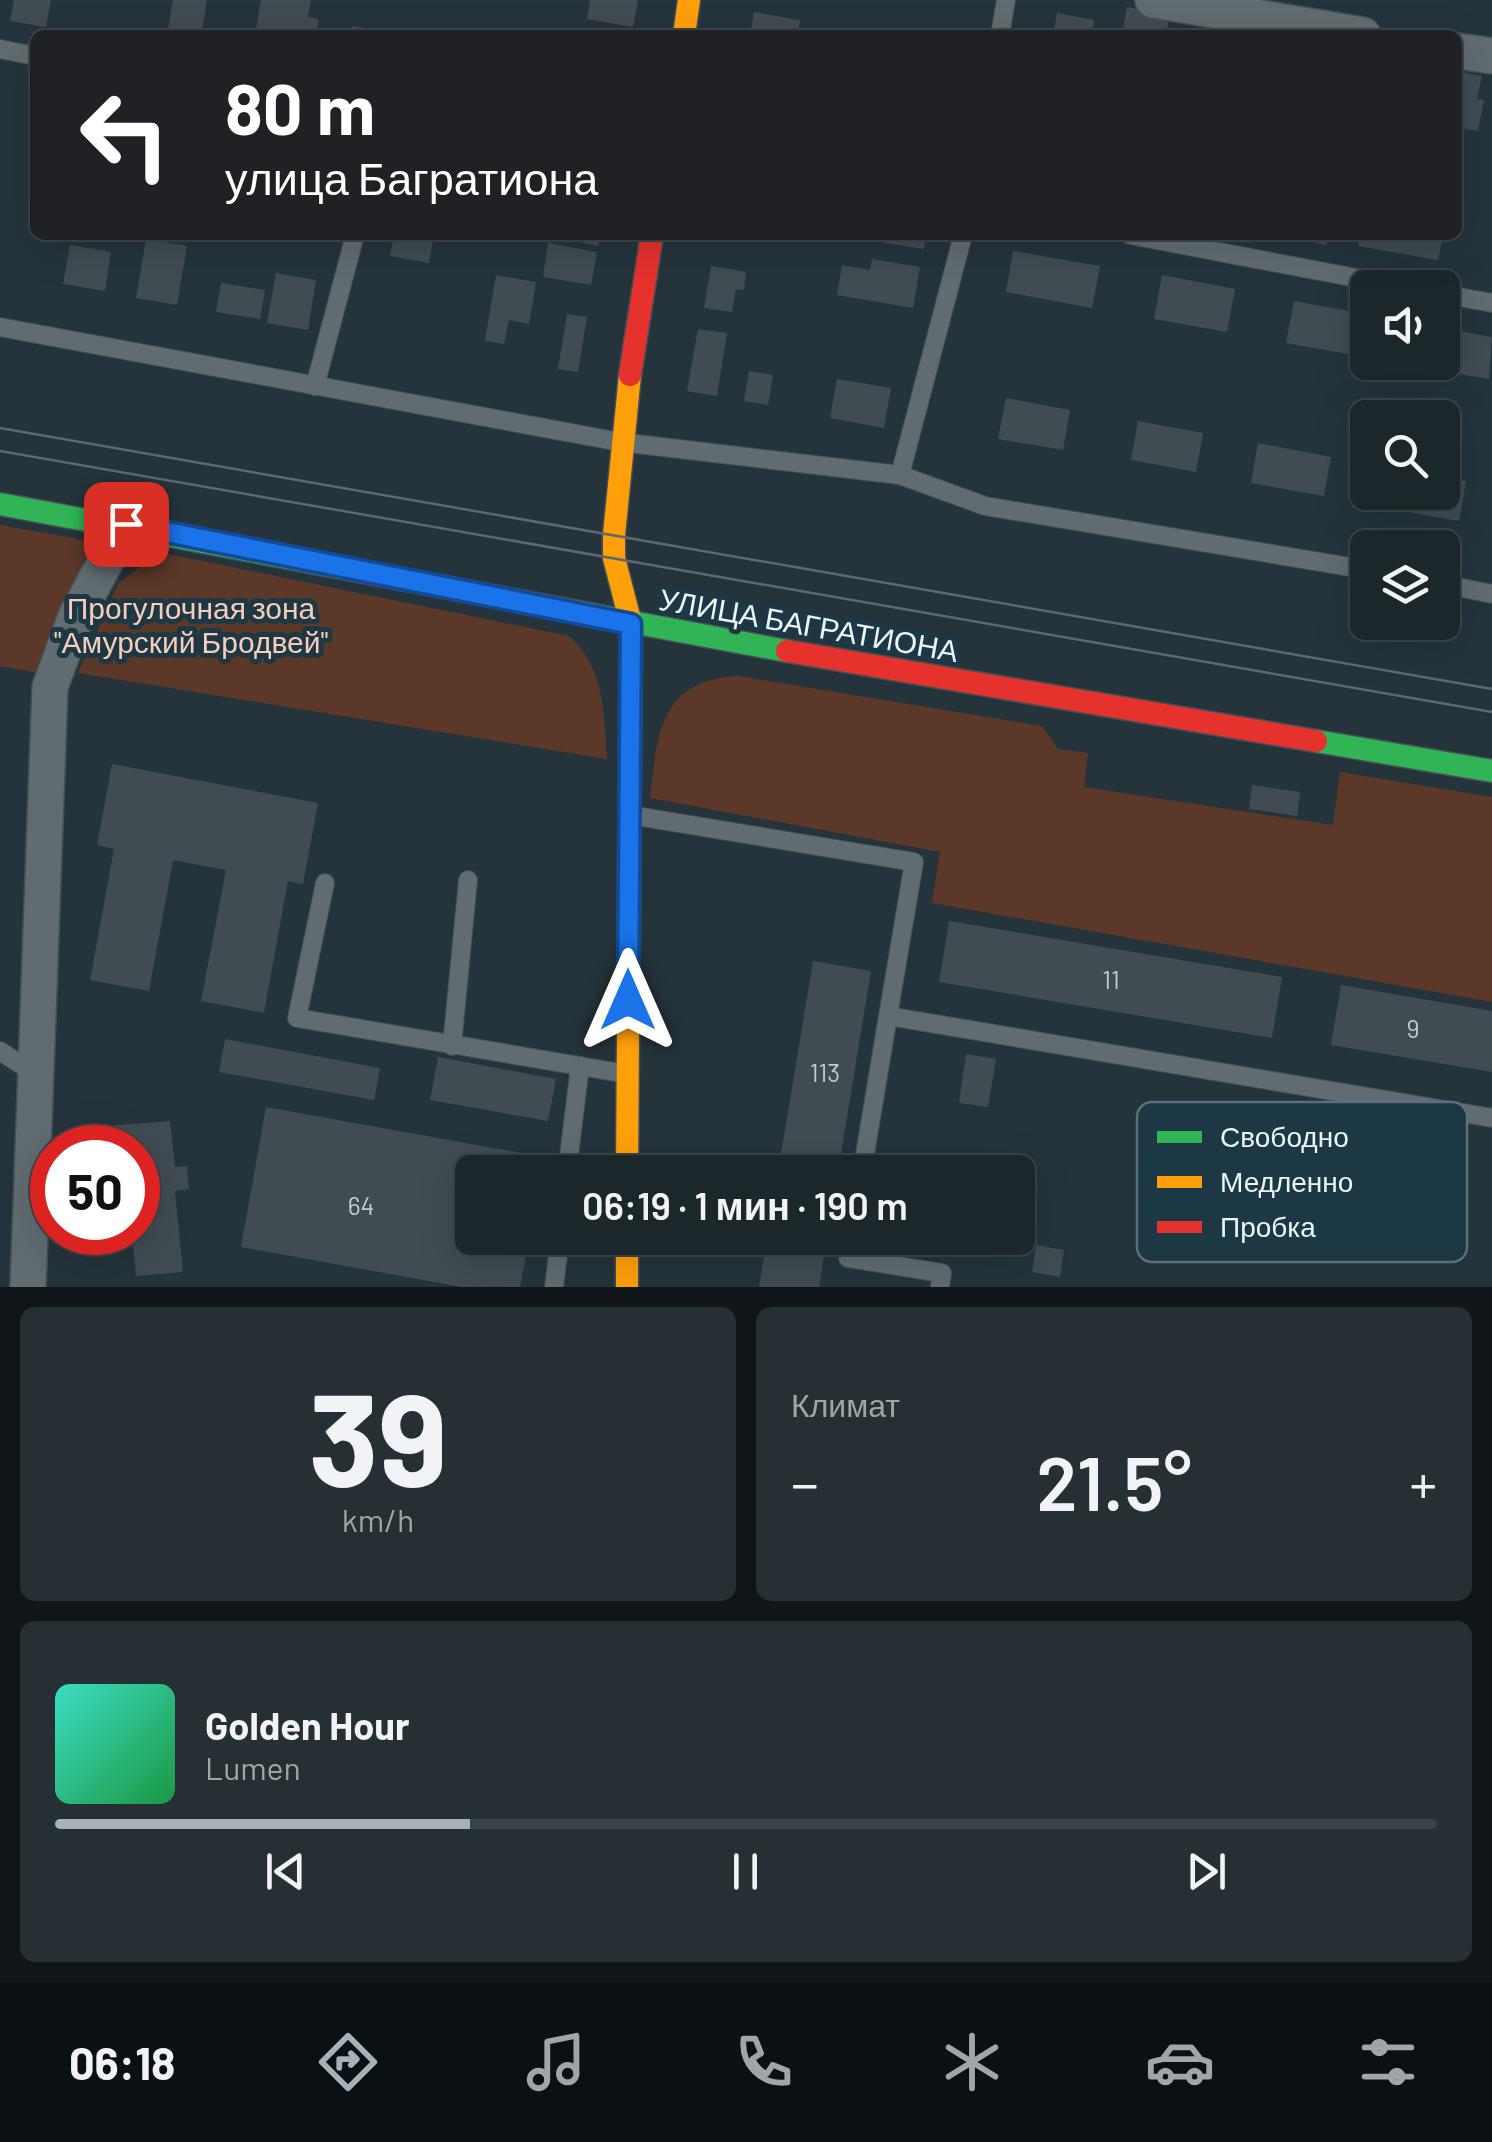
<!DOCTYPE html>
<html lang="ru">
<meta charset="utf-8">
<style>
:root{--surface:#1c272c;--page:#252f34;--text:#f1f3f6;--muted:#a0a5a9;--line:#3a4448;--accent:#a5b3b9}
body{margin:0;font-family:Barlow,sans-serif;background:var(--page);color:var(--text);height:100vh;display:flex;flex-direction:column;font-size:38px;white-space:nowrap}
*{box-sizing:border-box;margin:0}
p{font-size:32px;color:var(--muted)}
.icon{flex:none;width:55px;height:55px;fill:none;stroke:currentColor;stroke-width:2;stroke-linecap:round;stroke-linejoin:round}
.map{position:relative;height:1287px;overflow:hidden}
.drawer{display:flex;flex-direction:column;gap:20px;padding:20px;background:#0f1518;flex:1}
.drawer>*{flex:none}
.guide{position:absolute;left:30px;top:30px;width:1432px;height:210px;border-radius:15px;box-shadow:0 10px 40px #0002,0 0 0 2px var(--line);background:#202124;color:#fff;overflow:hidden}
.fabs{position:absolute;left:1350px;top:270px;display:grid;gap:20px}
.fabs a{display:grid;place-items:center;width:110px;height:110px;border-radius:15px;background:var(--surface);box-shadow:0 10px 40px #0002,0 0 0 2px var(--line);font-size:50px}
.speed{position:absolute;left:30px;top:1125px;display:flex;gap:20px;font-size:50px;font-weight:700;text-align:center}
.speed>*{display:grid;place-content:center;width:130px;height:130px;border-radius:50%;background:var(--surface);box-shadow:0 10px 40px #0002,0 0 0 2px var(--line);line-height:1}
.speed .limit{border:15px solid #d22;background:#fff;color:#111}
.pin{position:absolute;display:grid;place-items:center;width:85px;height:85px;color:#fff;margin:-42px;border-radius:20px;box-shadow:0 5px 15px #0006}
.me{position:absolute;width:110px;margin:-55px;rotate:0deg;stroke-linejoin:round;filter:drop-shadow(0 0 8px #0008)}
.turn{display:flex;align-items:center;gap:35px;height:210px;padding:0 30px;font-size:45px}
.turn .icon{width:130px;height:130px;stroke-width:2.5}
.turn b{display:block;font-size:70px;line-height:85px}
.big{font-size:75px;font-weight:600;line-height:1.1}
.drawer .tile{flex:1;display:flex;flex-direction:column;justify-content:center;gap:15px;min-width:0;padding:0 35px;border-radius:15px;background:var(--page)}
.drawer .dial{align-items:center;gap:0}
.dial b{font-size:130px;line-height:1}
.song{display:flex;align-items:center;gap:30px}
.cover{width:120px;height:120px;border-radius:15px;background:linear-gradient(135deg,hsl(170 70% 55%),hsl(140 70% 35%))}
.played{height:10px;border-radius:5px;background:linear-gradient(90deg,var(--accent) 30%,var(--line) 30%)}
.keys{display:flex;justify-content:space-around;direction:ltr}
.heat{display:flex;justify-content:space-between;align-items:center;font-size:55px;direction:ltr}
.drawer .tiles{flex:1;display:grid;gap:20px;grid-template-columns:1fr 1fr}
.tile:last-child{grid-column:span 2}
.trip{position:absolute;left:455px;top:1155px;width:580px;height:100px;border-radius:15px;background:var(--surface);box-shadow:0 10px 40px #0002,0 0 0 2px var(--line);font-weight:600;line-height:100px;text-align:center}
.dock{display:flex;height:160px;justify-content:space-around;align-items:center;background:#0b1012;color:var(--muted)}
.dock .icon{width:70px;height:70px}
.dock .current{color:var(--accent)}
.dock b{font-size:45px;color:var(--text)}
.map>svg:first-child{display:block}
.green{fill:#5b3828}
.building{fill:#404c52}
.lines{fill:none;stroke-linecap:round;stroke-linejoin:round}
.lane-casing{stroke:#434f54;stroke-width:20}
.street-casing{stroke:#434f54;stroke-width:38}
.fast-casing{stroke:#434f54;stroke-width:25}
.slow-casing{stroke:#434f54;stroke-width:25}
.jam-casing{stroke:#434f54;stroke-width:25}
.lane{stroke:#616c71;stroke-width:18}
.street{stroke:#616c71;stroke-width:35}
.fast{stroke:#30b455;stroke-width:22}
.slow{stroke:#ff9f0a;stroke-width:22}
.jam{stroke:#e5322d;stroke-width:22}
.tram{stroke:#5d696e;stroke-width:2.5}
.route-casing{stroke:#114b97;stroke-width:25}
.route{stroke:#1a73e8;stroke-width:18}
.labels{text-anchor:middle;dominant-baseline:central;stroke-width:10;stroke-linejoin:round;paint-order:stroke}
.number-label{font-size:25px;fill:#c0ccd2}
.park-label{font-size:30px;fill:#f7ccb8;stroke:#1c3844}
.street-label{font-size:30px;fill:#eaf7fd;stroke:#1c3844}
.key{fill:#1c3844;stroke:#5a717c;stroke-width:2.5}
.key-label{font-size:28px;fill:#eaf7fd}
</style>
<div class="map">
<svg width="1492" height="1287" viewBox="0 0 1492 1287">
<rect width="100%" height="100%" fill="#25343b"/>
<g class="green">
<path d="M 0,525 L 90,541 L 95,556 L 44,674 L 0,666 Z"/>
<path d="M 158,552 L 569,636 C 605,669 604,712 607,759 L 78,673 L 118,584 Z"/>
<path d="M 738,676 L 1042,726 L 1058,749 L 1088,753 L 1084,787 L 1333,825 L 1340,772 L 1492,797 L 1492,1002 L 932,903 L 940,852 L 650,798 C 657,736 659,680 738,676 Z"/>
</g>
<g class="building">
<path d="M 14,0 L 51,0 L 46,27 L 10,21 Z"/>
<path d="M 173,0 L 207,0 L 201,35 L 167,35 Z"/>
<path d="M 261,0 L 311,0 L 308,17 L 319,19 L 316,35 L 255,35 Z"/>
<path d="M 590,0 L 638,0 L 633,27 L 587,19 Z"/>
<path d="M 1127,7 L 1170,15 L 1166,35 L 1122,35 Z"/>
<path d="M 754,12 L 800,20 L 797,35 L 750,35 Z"/>
<path d="M 1057,13 L 1094,20 L 1092,35 L 1053,35 Z"/>
<path d="M 352,26 L 393,33 L 393,35 L 351,35 Z"/>
<path d="M 1458,71 L 1482,76 L 1477,99 L 1484,100 L 1478,131 L 1458,128 Z"/>
<path d="M 394,235 L 434,235 L 429,263 L 390,256 Z"/>
<path d="M 548,235 L 600,235 L 598,246 Z"/>
<path d="M 882,235 L 926,235 L 924,249 L 881,242 Z"/>
<path d="M 1281,235 L 1328,235 L 1326,245 Z"/>
<path d="M 1361,235 L 1443,235 L 1438,260 L 1358,246 Z"/>
<path d="M 146,239 L 187,246 L 177,305 L 136,298 Z"/>
<path d="M 548,243 L 597,252 L 591,285 L 543,277 Z"/>
<path d="M 70,245 L 111,252 L 105,291 L 63,284 Z"/>
<path d="M 1013,251 L 1100,266 L 1092,308 L 1006,292 Z"/>
<path d="M 872,259 L 920,267 L 913,308 L 837,295 L 842,265 L 870,270 Z"/>
<path d="M 711,266 L 746,272 L 744,290 L 736,289 L 732,312 L 704,308 Z"/>
<path d="M 276,273 L 316,280 L 308,330 L 267,323 Z"/>
<path d="M 496,275 L 536,282 L 529,324 L 509,320 L 504,344 L 485,341 Z"/>
<path d="M 1162,275 L 1235,289 L 1227,332 L 1154,319 Z"/>
<path d="M 221,283 L 265,290 L 260,319 L 216,312 Z"/>
<path d="M 1294,301 L 1360,313 L 1353,355 L 1286,343 Z"/>
<path d="M 567,314 L 587,317 L 578,372 L 558,369 Z"/>
<path d="M 1442,328 L 1492,337 L 1489,379 L 1419,367 L 1420,362 L 1442,362 Z"/>
<path d="M 698,329 L 727,333 L 717,396 L 687,391 Z"/>
<path d="M 749,371 L 773,375 L 768,405 L 744,401 Z"/>
<path d="M 837,379 L 891,388 L 884,428 L 830,418 Z"/>
<path d="M 1006,398 L 1070,410 L 1063,450 L 998,439 Z"/>
<path d="M 1138,421 L 1203,433 L 1196,472 L 1131,460 Z"/>
<path d="M 1258,443 L 1331,457 L 1324,496 L 1251,483 Z"/>
<path d="M 1442,477 L 1466,481 L 1459,521 L 1391,509 L 1394,492 L 1442,492 Z"/>
<path d="M 112,764 L 318,803 L 303,884 L 288,881 L 264,1013 L 201,1001 L 226,870 L 173,860 L 149,991 L 90,980 L 114,849 L 97,845 Z"/>
<path d="M 1252,785 L 1300,792 L 1297,816 L 1249,809 Z"/>
<path d="M 949,921 L 1282,977 L 1272,1038 L 939,982 Z"/>
<path d="M 813,961 L 871,971 L 838,1172 L 778,1172 Z"/>
<path d="M 1341,985 L 1492,1011 L 1492,1072 L 1331,1045 Z"/>
<path d="M 225,1039 L 380,1068 L 374,1100 L 219,1072 Z"/>
<path d="M 966,1054 L 996,1059 L 988,1107 L 959,1103 Z"/>
<path d="M 438,1057 L 556,1079 L 548,1121 L 430,1100 Z"/>
<path d="M 266,1107 L 544,1157 L 541,1172 L 472,1172 L 472,1238 L 529,1238 L 520,1287 L 462,1287 L 241,1247 Z"/>
<path d="M 170,1121 L 175,1167 L 187,1166 L 189,1189 L 175,1191 L 183,1272 L 136,1276 L 132,1232 L 138,1232 L 138,1148 L 85,1148 L 83,1128 Z"/>
<path d="M 767,1238 L 827,1238 L 819,1287 L 759,1287 Z"/>
<path d="M 1036,1245 L 1064,1250 L 1060,1277 L 1032,1272 Z"/>
</g>
<g class="lines">
<g class="lane-casing">
<g id="lane">
<path d="M 1000,35 L 1006,0"/>
<path d="M 0,49 L 35,56"/>
<path d="M 1130,235 L 1409,288"/>
<path d="M 1442,294 L 1492,303"/>
<path d="M 0,327 L 620,442 L 900,475 L 985,506 L 1368,570"/>
<path d="M 315,386 L 355,235"/>
<path d="M 900,475 L 963,235"/>
<path d="M 1442,584 L 1492,594"/>
<path d="M 630,815 L 914,862 L 888,1016 L 1492,1118"/>
<path d="M 325,883 L 297,1018 L 627,1074"/>
<path d="M 452,1046 L 468,880"/>
<path d="M 0,1051 L 34,1073"/>
<path d="M 567,1172 L 580,1066"/>
<path d="M 862,1172 L 888,1016"/>
<path d="M 851,1238 L 848,1258 L 942,1273 L 940,1287"/>
<path d="M 554,1287 L 560,1238"/>
</g>
</g>
<g class="street-casing">
<g id="street">
<path d="M 1153,0 L 1363,35"/>
<path d="M 1458,51 L 1492,56"/>
<path d="M 28,1287 L 50,687 L 76,616 L 126,524"/>
</g>
</g>
<g class="fast-casing">
<g id="fast">
<path d="M 0,504 L 787,651"/>
<path d="M 1316,741 L 1492,771"/>
</g>
</g>
<g class="slow-casing">
<g id="slow">
<path d="M 684,35 L 689,0"/>
<path d="M 627,1172 L 631,624 L 614,558 L 614,535 L 630,375"/>
<path d="M 627,1238 L 627,1287"/>
</g>
</g>
<g class="jam-casing">
<g id="jam">
<path d="M 630,375 L 652,235"/>
<path d="M 787,651 L 1316,741"/>
</g>
</g>
<use href="#lane" class="lane"/>
<use href="#street" class="street"/>
<use href="#fast" class="fast"/>
<use href="#slow" class="slow"/>
<use href="#jam" class="jam"/>
<g class="tram">
<path d="M 0,428 L 1492,689"/>
<path d="M 0,451 L 1492,712"/>
</g>
</g>
<g class="lines">
<g class="route-casing">
<path id="route" d="M 126,524 L 631,624 L 628,1000"/>
</g>
<use href="#route" class="route"/>
</g>
<g class="labels">
<g class="number-label">
<text x="1111" y="979">11</text>
<text x="1413" y="1028">9</text>
<text x="825" y="1072">113</text>
<text x="361" y="1205">64</text>
</g>
<g class="park-label">
<text x="191" y="607">Прогулочная зона<tspan x="191" dy="34">"Амурский Бродвей"</tspan></text>
</g>
<g class="street-label">
<text transform="translate(809 624) rotate(10)">УЛИЦА БАГРАТИОНА</text>
</g>
</g>
<rect x="1137" y="1102" width="330" height="160" rx="15" class="key"/>
<rect x="1157" y="1131" width="45" height="12" fill="#30b455"/>
<rect x="1157" y="1176" width="45" height="12" fill="#ff9f0a"/>
<rect x="1157" y="1221" width="45" height="12" fill="#e5322d"/>
<g class="key-label">
<text x="1220" y="1147">Свободно</text>
<text x="1220" y="1192">Медленно</text>
<text x="1220" y="1237">Пробка</text>
</g>
</svg>
<div class="fabs">
<a><svg class="icon" aria-label="sound" viewBox="0 0 24 24"><path d="M4 9h4l5-4v14l-5-4H4zM17 9q2 3 0 6"/></svg></a>
<a><svg class="icon" aria-label="search" viewBox="0 0 24 24"><circle cx="10" cy="10" r="6"/><path d="M15 15l6 6"/></svg></a>
<a><svg class="icon" aria-label="layers" viewBox="0 0 24 24"><path d="M12 4l9 5-9 5-9-5zM3 14l9 5 9-5"/></svg></a>
</div>
<div class="speed"><div class="limit">50</div></div>
<div class="pin" style="left:126px;top:524px;background:#d93025"><svg class="icon" aria-label="arrive" viewBox="0 0 24 24"><path d="M6 21V4h12l-3 4 3 4H6"/></svg></div>
<svg class="me" style="left:628px;top:1000px" viewBox="-20 -20 40 40"><path d="M0-17L14 15 0 8-14 15z" fill="#1a73e8" stroke="#fff" stroke-width="4"/></svg>
<div class="trip">06:19 · 1 мин · 190 m</div>
<div class="guide">
<div class="turn"><svg class="icon" aria-label="left" viewBox="0 0 24 24"><path d="M17 20v-9H6M10 6l-5 5 5 5"/></svg><div><b>80 m</b>улица Багратиона</div></div>
</div>
</div>
<section class="drawer">
<div class="tiles">
<div class="tile dial"><b>39</b><p>km/h</p></div>
<div class="tile"><p>Климат</p>
<div class="heat"><a>−</a><b class="big">21.5°</b><a>+</a></div>
</div>
<div class="tile">
<div class="song"><i class="cover"></i><div><b>Golden Hour</b><p>Lumen</p></div></div>
<div class="played"></div>
<div class="keys"><svg class="icon" aria-label="previous" viewBox="0 0 24 24"><path d="M18 5L8 12l10 7zM5 5v14"/></svg><svg class="icon" aria-label="pause" viewBox="0 0 24 24"><path d="M8 5v14M16 5v14"/></svg><svg class="icon" aria-label="next" viewBox="0 0 24 24"><path d="M6 5l10 7-10 7zM19 5v14"/></svg></div>
</div>
</div>
</section>
<nav class="dock">
<b>06:18</b>
<svg class="icon current" aria-label="directions" viewBox="0 0 24 24"><path d="M12 3l9 9-9 9-9-9zM9 14v-3h6M13 9l2 2-2 2"/></svg>
<svg class="icon" aria-label="music" viewBox="0 0 24 24"><path d="M9 18V5l10-2v13"/><circle cx="6" cy="18" r="3"/><circle cx="16" cy="16" r="3"/></svg>
<svg class="icon" aria-label="phone" viewBox="0 0 24 24"><path d="M5 4h4l2 5-3 2q2 4 5 5l2-3 5 2v4C11 20 4 13 5 4z"/></svg>
<svg class="icon" aria-label="climate" viewBox="0 0 24 24"><path d="M12 3v18M4 7l16 10M4 17L20 7"/></svg>
<svg class="icon" aria-label="car" viewBox="0 0 24 24"><path d="M5 17H2v-5l4-1 3-4h7l3 4 3 1v5h-3M9 17h6M6 11h13"/><circle cx="7" cy="17" r="2"/><circle cx="17" cy="17" r="2"/></svg>
<svg class="icon" aria-label="filters" viewBox="0 0 24 24"><path d="M4 7h16M4 17h16"/><circle cx="9" cy="7" r="2"/><circle cx="15" cy="17" r="2"/></svg>
</nav>
